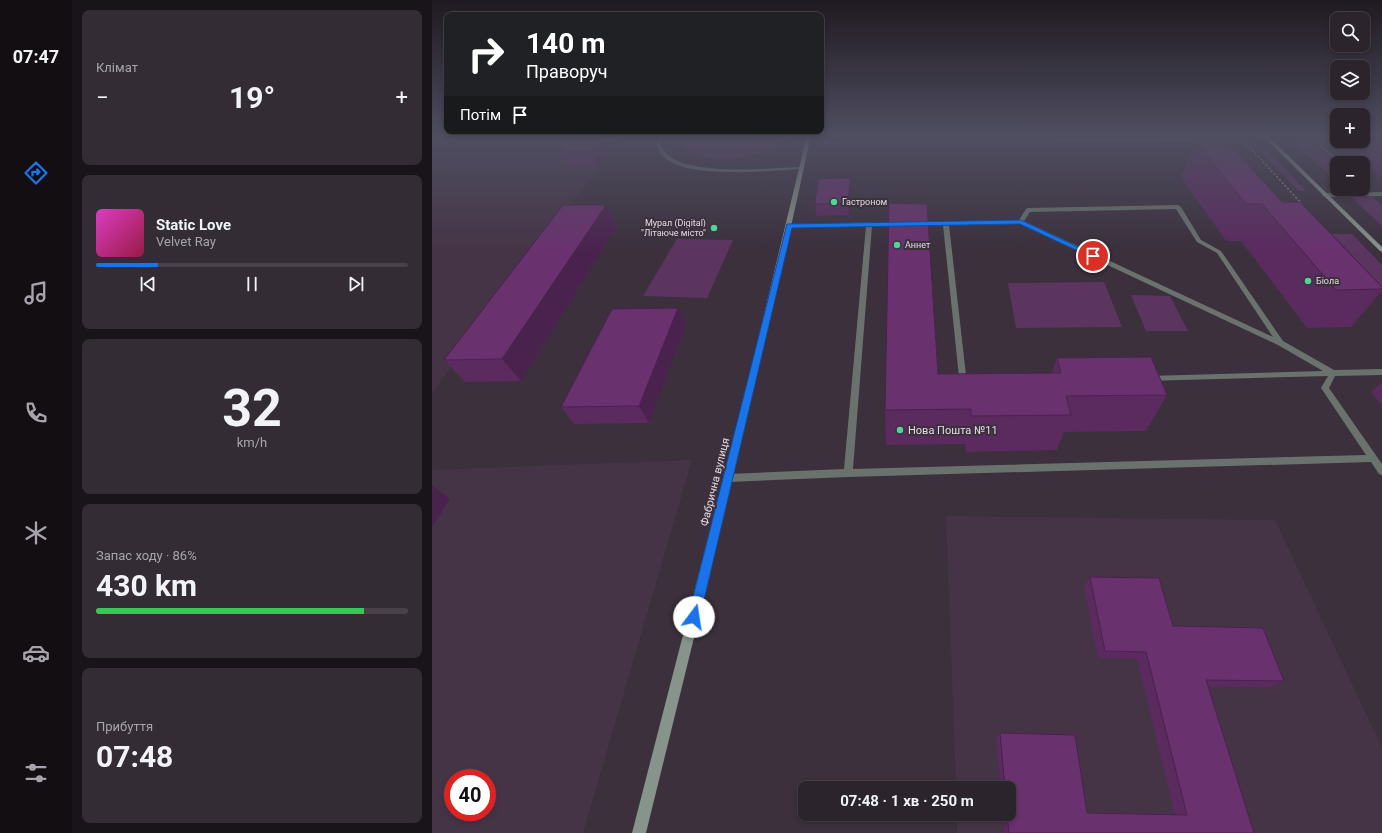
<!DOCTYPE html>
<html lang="uk">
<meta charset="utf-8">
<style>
:root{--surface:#2c242d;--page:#342c35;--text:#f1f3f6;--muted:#a6a4aa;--line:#484149;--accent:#1a73e8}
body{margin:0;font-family:Roboto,sans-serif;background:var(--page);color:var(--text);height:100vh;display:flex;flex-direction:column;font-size:15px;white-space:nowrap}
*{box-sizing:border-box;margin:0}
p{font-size:13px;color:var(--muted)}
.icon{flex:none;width:22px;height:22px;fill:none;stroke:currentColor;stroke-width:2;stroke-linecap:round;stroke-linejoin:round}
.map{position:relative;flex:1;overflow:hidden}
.sheet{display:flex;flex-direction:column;gap:10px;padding:10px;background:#181419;width:360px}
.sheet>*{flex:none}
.hud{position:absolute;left:12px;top:12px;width:380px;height:122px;border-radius:8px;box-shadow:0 2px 6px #0003,0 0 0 1px var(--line);background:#202124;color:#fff;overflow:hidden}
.fabs{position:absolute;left:898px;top:12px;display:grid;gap:8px}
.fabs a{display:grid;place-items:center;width:40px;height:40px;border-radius:8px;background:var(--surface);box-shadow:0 2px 6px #0003,0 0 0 1px var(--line);font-size:20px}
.speed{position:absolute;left:12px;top:769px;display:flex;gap:8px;font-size:20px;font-weight:700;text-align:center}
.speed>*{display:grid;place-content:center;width:52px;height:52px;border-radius:50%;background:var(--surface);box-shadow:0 2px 6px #0003,0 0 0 1px var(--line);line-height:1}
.speed .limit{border:6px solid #d22;background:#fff;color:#111}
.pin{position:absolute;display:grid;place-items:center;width:34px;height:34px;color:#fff;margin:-17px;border:2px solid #fff;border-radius:50%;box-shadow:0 1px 4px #0007}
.me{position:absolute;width:44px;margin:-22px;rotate:14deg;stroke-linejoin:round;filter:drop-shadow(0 0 3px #0008)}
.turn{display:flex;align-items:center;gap:14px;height:84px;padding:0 16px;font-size:18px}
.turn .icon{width:52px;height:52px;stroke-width:2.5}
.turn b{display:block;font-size:28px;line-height:34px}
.then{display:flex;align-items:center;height:38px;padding:0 16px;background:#0003;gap:8px;font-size:15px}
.big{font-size:30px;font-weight:700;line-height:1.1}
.sheet .widget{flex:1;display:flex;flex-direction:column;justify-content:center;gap:6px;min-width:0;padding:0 14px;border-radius:8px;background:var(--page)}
.sheet .dial{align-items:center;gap:0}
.dial b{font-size:52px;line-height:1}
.song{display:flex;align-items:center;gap:12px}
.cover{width:48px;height:48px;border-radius:6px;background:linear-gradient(135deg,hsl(310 70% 55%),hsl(340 70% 35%))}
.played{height:4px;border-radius:2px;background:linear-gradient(90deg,var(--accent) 20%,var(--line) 20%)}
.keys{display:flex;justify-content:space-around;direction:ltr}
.heat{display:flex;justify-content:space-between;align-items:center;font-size:22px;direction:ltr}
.charge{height:6px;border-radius:3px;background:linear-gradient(90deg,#34c759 86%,var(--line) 0)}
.trip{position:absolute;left:366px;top:781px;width:218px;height:40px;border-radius:8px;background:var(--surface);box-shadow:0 2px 6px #0003,0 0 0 1px var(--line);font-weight:700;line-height:40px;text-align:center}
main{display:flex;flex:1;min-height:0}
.menu{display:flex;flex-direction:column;width:72px;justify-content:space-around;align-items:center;background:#120e12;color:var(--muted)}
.menu .icon{width:28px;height:28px}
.menu .on{color:var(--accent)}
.menu b{font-size:18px;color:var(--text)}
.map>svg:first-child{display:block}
.built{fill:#453446;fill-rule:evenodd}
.green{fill:#5c3460}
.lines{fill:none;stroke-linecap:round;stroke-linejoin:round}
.path{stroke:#908790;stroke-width:1.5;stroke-dasharray:2 2;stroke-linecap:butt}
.lane{fill:#6a726d;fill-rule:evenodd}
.street{fill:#6a726d;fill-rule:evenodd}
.secondary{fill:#87948c;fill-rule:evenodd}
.wall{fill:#5b2a5f}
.shaded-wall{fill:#4a224e}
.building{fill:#6a316f;stroke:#4a224e}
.route{fill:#1a73e8;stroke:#114b97}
.poi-dot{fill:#52d397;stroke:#3b303c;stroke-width:1.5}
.labels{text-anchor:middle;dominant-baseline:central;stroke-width:4;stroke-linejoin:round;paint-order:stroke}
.far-poi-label{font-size:9px;fill:#e2dae2;stroke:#3b303c;text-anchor:start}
.poi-label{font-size:11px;fill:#e2dae2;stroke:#3b303c;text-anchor:start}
.street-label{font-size:11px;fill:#e2dae2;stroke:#3b303c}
</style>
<main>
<nav class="menu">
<b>07:47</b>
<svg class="icon on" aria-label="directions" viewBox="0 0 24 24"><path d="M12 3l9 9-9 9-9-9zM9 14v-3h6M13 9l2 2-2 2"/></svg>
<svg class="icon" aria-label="music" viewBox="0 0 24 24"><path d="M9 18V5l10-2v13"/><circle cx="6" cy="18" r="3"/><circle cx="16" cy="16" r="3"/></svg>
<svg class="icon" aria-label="phone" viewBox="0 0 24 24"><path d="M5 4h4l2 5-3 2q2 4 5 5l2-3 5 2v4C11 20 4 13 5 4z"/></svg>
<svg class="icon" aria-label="climate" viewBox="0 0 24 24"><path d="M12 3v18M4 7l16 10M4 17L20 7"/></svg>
<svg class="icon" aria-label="car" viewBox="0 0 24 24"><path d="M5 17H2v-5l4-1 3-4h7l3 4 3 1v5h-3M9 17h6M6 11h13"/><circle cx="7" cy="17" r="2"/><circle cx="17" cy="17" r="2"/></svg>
<svg class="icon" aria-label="filters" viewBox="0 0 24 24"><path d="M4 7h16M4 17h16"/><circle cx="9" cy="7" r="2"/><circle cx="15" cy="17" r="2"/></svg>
</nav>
<section class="sheet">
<div class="widget"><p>Клімат</p>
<div class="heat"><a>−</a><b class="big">19°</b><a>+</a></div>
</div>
<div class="widget">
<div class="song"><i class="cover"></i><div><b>Static Love</b><p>Velvet Ray</p></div></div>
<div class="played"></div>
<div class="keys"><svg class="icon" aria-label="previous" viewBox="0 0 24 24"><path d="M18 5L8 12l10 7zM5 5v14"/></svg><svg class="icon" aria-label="pause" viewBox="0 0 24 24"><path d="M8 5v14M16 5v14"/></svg><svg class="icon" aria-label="next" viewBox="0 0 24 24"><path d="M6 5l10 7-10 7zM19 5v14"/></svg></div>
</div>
<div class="widget dial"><b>32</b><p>km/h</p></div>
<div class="widget"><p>Запас ходу · 86%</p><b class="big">430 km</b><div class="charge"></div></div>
<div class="widget"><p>Прибуття</p><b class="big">07:48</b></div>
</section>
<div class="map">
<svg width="950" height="833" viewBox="0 0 950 833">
<rect width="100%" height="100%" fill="#3b303c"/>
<g class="built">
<path d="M 0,135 L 191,135 L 0,393 Z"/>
<path d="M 260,460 L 151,833 L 0,833 L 0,470 ZM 21,778 L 55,778 L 55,812 L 21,812 Z"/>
<path d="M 514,516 L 843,520 L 950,748 L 950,833 L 525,833 L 525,814 L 577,814 L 577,788 L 524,788 Z"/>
</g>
<g class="green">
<path d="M 248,135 L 357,135 C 337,161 269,169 248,143 Z"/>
<path d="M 797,136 L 800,139 L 461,142 L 461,139 Z"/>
<path d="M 881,143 L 905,165 L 905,182 L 863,144 Z"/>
<path d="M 826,149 L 833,149 L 874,191 L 867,191 Z"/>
<path d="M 919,197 L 940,197 L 950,205 L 950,226 Z"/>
<path d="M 900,234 L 920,234 L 950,265 L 950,287 Z"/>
<path d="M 245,239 L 301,240 L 275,298 L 211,296 Z"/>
<path d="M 672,282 L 690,327 L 584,328 L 576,283 Z"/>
<path d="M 699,295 L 738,296 L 756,331 L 714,331 Z"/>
</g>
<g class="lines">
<g class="path">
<path d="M 860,140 L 905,140"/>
<path d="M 882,140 L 908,163"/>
<path d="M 931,140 L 950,139"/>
<path d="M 812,141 L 869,203"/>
<path d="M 392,143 L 819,140"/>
</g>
<g class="lane">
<path d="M 950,192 L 950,196 L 893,197 L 890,195 L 893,193 Z"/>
<path d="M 746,205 L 749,207 L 769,240 L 789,251 L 851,341 L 902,370 L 950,369 L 950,375 L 903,376 L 897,388 L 950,464 L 950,475 L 947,474 L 939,462 L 416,477 L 297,482 L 294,481 L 293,478 L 294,475 L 297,474 L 412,469 L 434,226 L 355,227 L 355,225 L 357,224 L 467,222 L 470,224 L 467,226 L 440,226 L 421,469 L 934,455 L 889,388 L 896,376 L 714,381 L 713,379 L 714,377 L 717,376 L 891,371 L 846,345 L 588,224 L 517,225 L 535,384 L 531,387 L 528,386 L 511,225 L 486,226 L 484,225 L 484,223 L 587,220 L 594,209 L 596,208 ZM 744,209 L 765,242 L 785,253 L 841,337 L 592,221 L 598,212 Z"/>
</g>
<path class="street" d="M 228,135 L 232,135 L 228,145 C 231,148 233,152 236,155 C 258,176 339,168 369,167 L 371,168 L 369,169 C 337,171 257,179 233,158 C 229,155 226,149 224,145 Z"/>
<g class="secondary">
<path d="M 375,135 L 379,135 C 329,369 271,601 214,833 L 200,833 L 312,398 Z"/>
<path d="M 830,135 L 835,135 L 950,247 L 950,252 L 948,251 Z"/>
</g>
</g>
<g class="wall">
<path d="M 142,135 L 191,135 L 166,167 L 135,167 L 127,151 Z"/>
<path d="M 944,137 L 950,137 L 950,177 L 929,159 Z"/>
<path d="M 764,142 L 850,202 L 950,287 L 950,291 L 919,327 L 875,328 L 809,241 L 794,241 L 749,177 Z"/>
<path d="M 419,189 L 417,215 L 384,216 L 383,204 Z"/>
<path d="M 174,205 L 184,227 L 89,381 L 33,382 L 12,360 Z"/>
<path d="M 246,308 L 254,325 L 217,423 L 142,424 L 129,407 Z"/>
<path d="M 625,358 L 735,395 L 714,431 L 632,432 L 625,450 L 534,452 L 533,444 L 454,445 L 453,410 L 620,373 Z"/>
<path d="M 950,382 L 950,406 L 939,392 Z"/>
<path d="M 658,577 L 741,626 L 852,681 L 838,687 L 776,687 L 822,833 L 572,833 L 571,814 L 577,814 L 577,788 L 569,788 L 564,738 L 568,733 L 655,813 L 743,815 L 705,659 L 666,658 L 652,586 Z"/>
</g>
<g class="shaded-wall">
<path d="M 172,135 L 191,135 L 166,167 L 159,151 Z"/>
<path d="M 418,178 L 419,189 L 417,215 L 416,203 Z"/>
<path d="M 174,205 L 184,227 L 89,381 L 70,359 Z"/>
<path d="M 246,308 L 254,325 L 217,423 L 207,406 Z"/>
<path d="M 0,485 L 18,499 L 0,527 Z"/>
</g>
<g class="building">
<path d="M 142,135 L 172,135 L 159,151 L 127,151 Z"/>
<path d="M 944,137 L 950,137 L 950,141 Z"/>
<path d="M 764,142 L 795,142 L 850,202 L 868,202 L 950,287 L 950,289 L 904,290 L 830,204 L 814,204 Z"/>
<path d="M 418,178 L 416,203 L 383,204 L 386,179 Z"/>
<path d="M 457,203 L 495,204 L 506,374 L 629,373 L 625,358 L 719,357 L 735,395 L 634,396 L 639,415 L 539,416 L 539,409 L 453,410 Z"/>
<path d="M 131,205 L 174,205 L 70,359 L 12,360 Z"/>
<path d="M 246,308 L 207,406 L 129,407 L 180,309 Z"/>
<path d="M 658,577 L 727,578 L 741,626 L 831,628 L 852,681 L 774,680 L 822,833 L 577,833 L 575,814 L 577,814 L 577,788 L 573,788 L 568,733 L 643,735 L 655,813 L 755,815 L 714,652 L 673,651 Z"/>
</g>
<linearGradient id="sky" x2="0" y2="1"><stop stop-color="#201a21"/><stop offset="0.54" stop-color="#4f4e61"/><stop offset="1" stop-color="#4f4e61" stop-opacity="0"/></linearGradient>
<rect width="950" height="252" fill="url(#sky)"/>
<path class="route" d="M 589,220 L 665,256 L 659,257 L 588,224 L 360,228 L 268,617 L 266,621 L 262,623 L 257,621 L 256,617 L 355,224 Z"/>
<g class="poi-dot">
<circle cx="402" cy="202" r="4"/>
<circle cx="282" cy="228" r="4"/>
<circle cx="465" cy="245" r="4"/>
<circle cx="876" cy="281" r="4"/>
<circle cx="468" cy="430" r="4"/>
</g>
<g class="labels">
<g class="far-poi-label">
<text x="410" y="202">Гастроном</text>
<text x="274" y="223" text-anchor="end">Мурал (Digital)<tspan x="274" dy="10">"Літаюче місто"</tspan></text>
<text x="473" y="245">Аннет</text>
<text x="884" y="281">Біола</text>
</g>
<g class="poi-label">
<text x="476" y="430">Нова Пошта №11</text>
</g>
<g class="street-label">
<text transform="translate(283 482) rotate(-76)">Фабрична вулиця</text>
</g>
</g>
</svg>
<div class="fabs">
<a><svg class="icon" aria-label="search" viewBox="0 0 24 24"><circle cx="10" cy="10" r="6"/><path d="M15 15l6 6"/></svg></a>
<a><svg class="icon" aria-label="layers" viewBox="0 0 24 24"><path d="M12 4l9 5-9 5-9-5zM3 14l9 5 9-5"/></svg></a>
<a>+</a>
<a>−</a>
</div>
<div class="speed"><div class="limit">40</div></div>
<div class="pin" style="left:661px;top:256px;background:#d93025"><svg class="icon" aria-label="arrive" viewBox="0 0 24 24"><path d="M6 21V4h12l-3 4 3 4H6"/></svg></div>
<svg class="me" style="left:262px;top:617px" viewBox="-20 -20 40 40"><circle r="19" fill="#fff"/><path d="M0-13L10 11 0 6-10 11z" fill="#1a73e8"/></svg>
<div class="trip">07:48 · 1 хв · 250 m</div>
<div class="hud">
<div class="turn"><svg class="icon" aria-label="right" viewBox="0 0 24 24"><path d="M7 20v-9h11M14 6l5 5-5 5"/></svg><div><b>140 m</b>Праворуч</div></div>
<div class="then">Потім<svg class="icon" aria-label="arrive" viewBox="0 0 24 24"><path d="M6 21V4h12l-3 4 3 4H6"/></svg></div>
</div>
</div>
</main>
